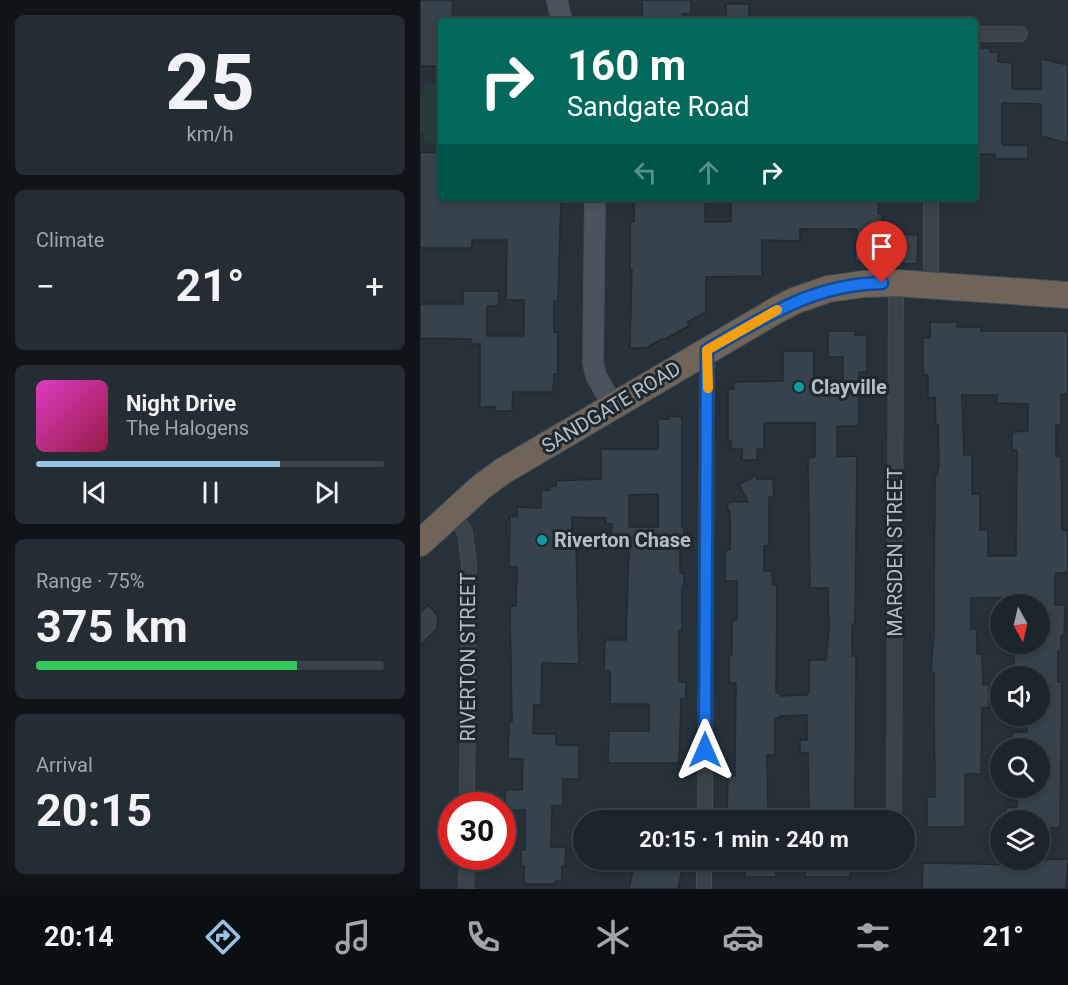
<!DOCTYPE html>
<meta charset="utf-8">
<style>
:root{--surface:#1c252c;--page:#252d34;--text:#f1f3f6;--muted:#a0a5a9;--line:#3a4248;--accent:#95c1eb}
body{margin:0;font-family:Roboto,sans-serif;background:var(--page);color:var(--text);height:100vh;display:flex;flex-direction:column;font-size:22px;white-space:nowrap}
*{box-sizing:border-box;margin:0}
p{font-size:20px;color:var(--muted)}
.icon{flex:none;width:33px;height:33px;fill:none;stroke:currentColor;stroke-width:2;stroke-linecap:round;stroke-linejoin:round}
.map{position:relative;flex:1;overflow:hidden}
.sheet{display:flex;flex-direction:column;gap:15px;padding:15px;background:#0f1418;width:420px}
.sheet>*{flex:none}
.guide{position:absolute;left:18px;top:18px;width:540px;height:183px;border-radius:6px;box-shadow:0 3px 9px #0003,0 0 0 2px var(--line);background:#00695c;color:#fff;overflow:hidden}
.needle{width:39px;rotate:172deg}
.controls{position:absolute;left:570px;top:594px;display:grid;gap:12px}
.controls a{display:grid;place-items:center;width:60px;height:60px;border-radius:50%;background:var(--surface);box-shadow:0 3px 9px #0003,0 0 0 2px var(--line);font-size:30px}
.speed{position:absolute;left:18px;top:792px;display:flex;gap:12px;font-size:30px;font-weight:700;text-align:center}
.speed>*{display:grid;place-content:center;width:78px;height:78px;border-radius:50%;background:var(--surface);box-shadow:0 3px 9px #0003,0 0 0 2px var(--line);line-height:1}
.speed .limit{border:9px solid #d22;background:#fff;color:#111}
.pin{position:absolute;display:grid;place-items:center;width:51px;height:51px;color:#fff;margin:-62px -26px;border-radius:50% 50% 50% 0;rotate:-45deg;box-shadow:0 0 6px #0007}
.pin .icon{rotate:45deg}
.me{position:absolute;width:66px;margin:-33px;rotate:0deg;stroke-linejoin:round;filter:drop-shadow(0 0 4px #0008)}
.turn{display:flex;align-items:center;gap:21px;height:126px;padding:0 30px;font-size:27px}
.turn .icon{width:78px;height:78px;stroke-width:2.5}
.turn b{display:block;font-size:42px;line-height:51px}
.lanes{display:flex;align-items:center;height:57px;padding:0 30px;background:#0003;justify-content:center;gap:30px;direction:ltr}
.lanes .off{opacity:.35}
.big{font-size:45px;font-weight:700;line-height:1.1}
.sheet .card{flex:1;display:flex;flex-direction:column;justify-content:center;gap:9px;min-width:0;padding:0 21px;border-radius:9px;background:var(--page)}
.sheet .dial{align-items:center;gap:0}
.dial b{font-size:78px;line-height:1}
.song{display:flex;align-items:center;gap:18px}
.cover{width:72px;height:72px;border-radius:9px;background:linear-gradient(135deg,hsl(310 70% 55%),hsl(340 70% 35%))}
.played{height:6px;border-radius:3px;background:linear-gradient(90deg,var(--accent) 70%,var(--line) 70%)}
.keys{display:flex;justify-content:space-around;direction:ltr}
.heat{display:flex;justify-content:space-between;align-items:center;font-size:33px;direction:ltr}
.charge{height:9px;border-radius:4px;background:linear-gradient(90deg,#34c759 75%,var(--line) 0)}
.trip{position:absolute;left:153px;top:810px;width:342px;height:60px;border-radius:30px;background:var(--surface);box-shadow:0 3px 9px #0003,0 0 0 2px var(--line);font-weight:700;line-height:60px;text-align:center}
.menu{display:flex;height:96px;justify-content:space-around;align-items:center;background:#0b0f12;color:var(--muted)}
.menu .icon{width:42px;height:42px}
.menu .current{color:var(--accent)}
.menu b{font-size:27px;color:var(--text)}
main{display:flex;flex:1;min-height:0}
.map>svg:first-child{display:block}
.green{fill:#283b3b}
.building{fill:#36434d;stroke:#212a32;stroke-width:1.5;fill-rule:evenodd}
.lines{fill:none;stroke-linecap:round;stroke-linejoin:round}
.street-casing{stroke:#434c54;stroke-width:16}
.secondary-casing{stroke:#434c54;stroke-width:22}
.highway-casing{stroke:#454e56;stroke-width:28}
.street{stroke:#3a434b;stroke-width:14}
.secondary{stroke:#48535d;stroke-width:20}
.highway{stroke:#706358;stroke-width:26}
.route-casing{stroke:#114b97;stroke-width:15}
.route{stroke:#1a73e8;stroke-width:10}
.slow{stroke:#f59e0b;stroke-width:10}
.culture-dot{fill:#0f9aa8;stroke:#1f282f;stroke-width:2}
.labels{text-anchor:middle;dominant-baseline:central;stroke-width:6;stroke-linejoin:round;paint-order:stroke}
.poi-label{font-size:20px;font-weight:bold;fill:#b5bec6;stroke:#1f282f;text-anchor:start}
.street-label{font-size:20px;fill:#b5bec6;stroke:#1f282f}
</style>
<main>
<section class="sheet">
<div class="card dial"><b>25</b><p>km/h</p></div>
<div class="card"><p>Climate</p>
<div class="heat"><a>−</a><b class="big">21°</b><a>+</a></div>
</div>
<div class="card">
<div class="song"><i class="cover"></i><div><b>Night Drive</b><p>The Halogens</p></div></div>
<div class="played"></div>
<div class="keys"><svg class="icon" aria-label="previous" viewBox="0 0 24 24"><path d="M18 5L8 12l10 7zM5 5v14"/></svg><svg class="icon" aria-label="pause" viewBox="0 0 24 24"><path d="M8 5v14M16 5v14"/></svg><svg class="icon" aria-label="next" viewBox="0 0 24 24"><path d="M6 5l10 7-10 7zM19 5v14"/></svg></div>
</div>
<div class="card"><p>Range · 75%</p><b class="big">375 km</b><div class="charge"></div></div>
<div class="card"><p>Arrival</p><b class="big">20:15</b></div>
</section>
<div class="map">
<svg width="648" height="889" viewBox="0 0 648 889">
<rect width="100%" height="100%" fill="#26313a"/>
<path class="green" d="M 4,84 L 21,84 L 21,144 L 4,143 L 4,133 L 0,133 L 0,95 L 4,94 Z"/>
<g class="building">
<path d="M 0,0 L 33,0 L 32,21 L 21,21 L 21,66 L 0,66 Z"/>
<path d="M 222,0 L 271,0 L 271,14 L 262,14 L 262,21 L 222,21 Z"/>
<rect x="306" y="4" width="23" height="17"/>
<path d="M 555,48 L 570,48 L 570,52 L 578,52 L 578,62 L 592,63 L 592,89 L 621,89 L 621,59 L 648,65 L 648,143 L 621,136 L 621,104 L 582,103 L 582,145 L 608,145 L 608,159 L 575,159 L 575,154 L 555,154 Z"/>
<path d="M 0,152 L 21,153 L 21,198 L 141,198 L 138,301 L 134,301 L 134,332 L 138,332 L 138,374 L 134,374 L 133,392 L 93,392 L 92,411 L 75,411 L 75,407 L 60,407 L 60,344 L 51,344 L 51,339 L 0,338 L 0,304 L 43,304 L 43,291 L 79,291 L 79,306 L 67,306 L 67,336 L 104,336 L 104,300 L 86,300 L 87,240 L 52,240 L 52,248 L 0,248 Z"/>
<path d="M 214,198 L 285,198 L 285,222 L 311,222 L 311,198 L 459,200 L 458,214 L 462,214 L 461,233 L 498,235 L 497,264 L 435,261 L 437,229 L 380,229 L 380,241 L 342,240 L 342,276 L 286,277 L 286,312 L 267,322 L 269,326 L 243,340 L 242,339 L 226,348 L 210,348 L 212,270 L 210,270 L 210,222 L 214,222 Z"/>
<path d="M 510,322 L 537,322 L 537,327 L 561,327 L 561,331 L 648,331 L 648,394 L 641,394 L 641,425 L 636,425 L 636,456 L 641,456 L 642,530 L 648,530 L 648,573 L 636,573 L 635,577 L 635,605 L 645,605 L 644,636 L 641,636 L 641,651 L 638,651 L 638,682 L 642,682 L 640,828 L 620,828 L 620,820 L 586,820 L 586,807 L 597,807 L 597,793 L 611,793 L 611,788 L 620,788 L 620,748 L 592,748 L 592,732 L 607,732 L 607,716 L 620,716 L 620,676 L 594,676 L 594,644 L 620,644 L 620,602 L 590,602 L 590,598 L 551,598 L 551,629 L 557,629 L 557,654 L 562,654 L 563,685 L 569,684 L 569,708 L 562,708 L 561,774 L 545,774 L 545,827 L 507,827 L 507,797 L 515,797 L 514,673 L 511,673 L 514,633 L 515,475 L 517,475 L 519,465 L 518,425 L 516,425 L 515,397 L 508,398 L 508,375 L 503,375 L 503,338 L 510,338 ZM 542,395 L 577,395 L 577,403 L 608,404 L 608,431 L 592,432 L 592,450 L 597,450 L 596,556 L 568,556 L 568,530 L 560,530 L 560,494 L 552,494 L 552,455 L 544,455 Z"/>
<path d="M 408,331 L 435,331 L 435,335 L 447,335 L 447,372 L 439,372 L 439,426 L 417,426 L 417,457 L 437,456 L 435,624 L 432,624 L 432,656 L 436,656 L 435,812 L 389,812 L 388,753 L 380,753 L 380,740 L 387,740 L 387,715 L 360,716 L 360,718 L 355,718 L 355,755 L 347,755 L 348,816 L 307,816 L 308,776 L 315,776 L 316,683 L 309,683 L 309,655 L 312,655 L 312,620 L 317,620 L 317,581 L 305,581 L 305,550 L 310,550 L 310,514 L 307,506 L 310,502 L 328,502 L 319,484 L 337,475 L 337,479 L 353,479 L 354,497 L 349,497 L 349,545 L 344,546 L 344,571 L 352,571 L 353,585 L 357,585 L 356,693 L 360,693 L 360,696 L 387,695 L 389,692 L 389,660 L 406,660 L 409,630 L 408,588 L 390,588 L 388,458 L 395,457 L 395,423 L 344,423 L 344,449 L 337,449 L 337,460 L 322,460 L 322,449 L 311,449 L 311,441 L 308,441 L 308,389 L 314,389 L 314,382 L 363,381 L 363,351 L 394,351 L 394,383 L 423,383 L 423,357 L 408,357 Z"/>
<path d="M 249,416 L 262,417 L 262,527 L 264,527 L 264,541 L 261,540 L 260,545 L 260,573 L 264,573 L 264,586 L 262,586 L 262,631 L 259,631 L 259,682 L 266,682 L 266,699 L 261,699 L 259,763 L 188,763 L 189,731 L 229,731 L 229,704 L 190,704 L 190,671 L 184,671 L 185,640 L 206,640 L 209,547 L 204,547 L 204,543 L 191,543 L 192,524 L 186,524 L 186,518 L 152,517 L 152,545 L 156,546 L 159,664 L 122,663 L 121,705 L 114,705 L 113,734 L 136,734 L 136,745 L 159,745 L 159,779 L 143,779 L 143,806 L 132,806 L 131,847 L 146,847 L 145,866 L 142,866 L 142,881 L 135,881 L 135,884 L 104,884 L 104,866 L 101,866 L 101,850 L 105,850 L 105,810 L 85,810 L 85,790 L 102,790 L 103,759 L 88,759 L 89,722 L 92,722 L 90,606 L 96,606 L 97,567 L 89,567 L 90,516 L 97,517 L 97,507 L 121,508 L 121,490 L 130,490 L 130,486 L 136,486 L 136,481 L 181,479 L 181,449 L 238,449 L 238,419 L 249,419 ZM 238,494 L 238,527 L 209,527 L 209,495 Z"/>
<path d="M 8,605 L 18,616 L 17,629 L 0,645 L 0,613 Z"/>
<path d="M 648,859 L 646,889 L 502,889 L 503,863 L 606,865 L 606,860 Z"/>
<path d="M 215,860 L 264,860 L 258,889 L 209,889 Z"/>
<path d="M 333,860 L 356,860 L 356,877 L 325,877 L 325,863 L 333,863 Z"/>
<rect x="385" y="860" width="45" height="17"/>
</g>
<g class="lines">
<g class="street-casing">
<g id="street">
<path d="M 555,34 L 600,34"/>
<path d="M 511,286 L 511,198"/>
<path d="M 33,513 L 45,532 L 49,565 L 47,806"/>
<path d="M 285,820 L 287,350"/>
<path d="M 474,820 L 476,283"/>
<path d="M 46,889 L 47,856"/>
<path d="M 284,889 L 284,860"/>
</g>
</g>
<g class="secondary-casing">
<g id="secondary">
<path d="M 137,0 L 142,21"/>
<path d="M 175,198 L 173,362 L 176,376 L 193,405"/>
</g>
</g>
<g class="highway-casing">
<path id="highway" d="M 0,543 L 61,487 L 83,471 L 355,311 L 374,301 L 408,289 L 444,284 L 476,283 L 648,295"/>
</g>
<use href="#street" class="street"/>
<use href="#secondary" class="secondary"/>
<use href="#highway" class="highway"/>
</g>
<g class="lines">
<g class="route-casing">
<path id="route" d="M 285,750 L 287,350 C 345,317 393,284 462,283"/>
</g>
<use href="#route" class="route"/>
<path class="slow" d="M 288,388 L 287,350 L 357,310"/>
</g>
<g class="culture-dot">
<circle cx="379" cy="387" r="6"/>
<circle cx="122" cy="540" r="6"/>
</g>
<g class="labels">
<g class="poi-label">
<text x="391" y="387">Clayville</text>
<text x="134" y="540">Riverton Chase</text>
</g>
<g class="street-label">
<text transform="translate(191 407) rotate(-31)">SANDGATE ROAD</text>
<text transform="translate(475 552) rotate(-90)">MARSDEN STREET</text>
<text transform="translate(48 657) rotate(-90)">RIVERTON STREET</text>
</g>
</g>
</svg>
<div class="controls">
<a><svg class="needle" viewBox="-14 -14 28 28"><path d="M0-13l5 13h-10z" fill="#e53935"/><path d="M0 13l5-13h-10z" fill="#a0a5a9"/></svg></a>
<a><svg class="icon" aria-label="sound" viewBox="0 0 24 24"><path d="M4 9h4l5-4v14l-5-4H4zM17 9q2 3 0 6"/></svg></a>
<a><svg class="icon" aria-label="search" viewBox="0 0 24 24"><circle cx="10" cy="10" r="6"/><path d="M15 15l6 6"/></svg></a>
<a><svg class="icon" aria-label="layers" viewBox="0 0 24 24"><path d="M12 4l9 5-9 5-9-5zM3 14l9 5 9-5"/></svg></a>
</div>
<div class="speed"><div class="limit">30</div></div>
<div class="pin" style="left:462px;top:283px;background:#d93025"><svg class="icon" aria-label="arrive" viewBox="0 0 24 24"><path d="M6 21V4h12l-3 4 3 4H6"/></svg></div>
<svg class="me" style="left:285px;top:750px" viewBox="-20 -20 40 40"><path d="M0-17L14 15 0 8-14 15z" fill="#1a73e8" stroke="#fff" stroke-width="4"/></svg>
<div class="trip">20:15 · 1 min · 240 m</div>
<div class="guide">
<div class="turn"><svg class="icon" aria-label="right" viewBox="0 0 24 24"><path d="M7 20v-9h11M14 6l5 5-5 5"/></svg><div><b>160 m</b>Sandgate Road</div></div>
<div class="lanes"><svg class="icon off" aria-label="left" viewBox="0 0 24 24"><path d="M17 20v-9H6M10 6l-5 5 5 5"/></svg><svg class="icon off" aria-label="ahead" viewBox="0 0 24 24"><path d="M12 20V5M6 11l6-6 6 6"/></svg><svg class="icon" aria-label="right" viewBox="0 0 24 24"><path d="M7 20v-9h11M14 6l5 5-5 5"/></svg></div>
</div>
</div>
</main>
<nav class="menu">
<b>20:14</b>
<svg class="icon current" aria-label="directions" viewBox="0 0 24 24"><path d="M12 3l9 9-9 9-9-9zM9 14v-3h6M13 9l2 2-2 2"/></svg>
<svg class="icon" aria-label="music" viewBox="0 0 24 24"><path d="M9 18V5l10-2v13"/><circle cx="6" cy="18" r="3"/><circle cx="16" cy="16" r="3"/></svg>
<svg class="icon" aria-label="phone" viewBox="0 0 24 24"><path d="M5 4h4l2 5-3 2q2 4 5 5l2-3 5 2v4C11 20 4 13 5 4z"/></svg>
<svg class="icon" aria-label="climate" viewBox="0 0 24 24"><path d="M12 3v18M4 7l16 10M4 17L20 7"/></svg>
<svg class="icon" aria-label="car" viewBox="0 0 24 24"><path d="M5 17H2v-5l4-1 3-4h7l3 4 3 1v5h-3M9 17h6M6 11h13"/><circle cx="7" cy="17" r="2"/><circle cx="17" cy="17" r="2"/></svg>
<svg class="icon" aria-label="filters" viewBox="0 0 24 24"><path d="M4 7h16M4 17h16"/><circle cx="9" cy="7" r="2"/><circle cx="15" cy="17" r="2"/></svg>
<b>21°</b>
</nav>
